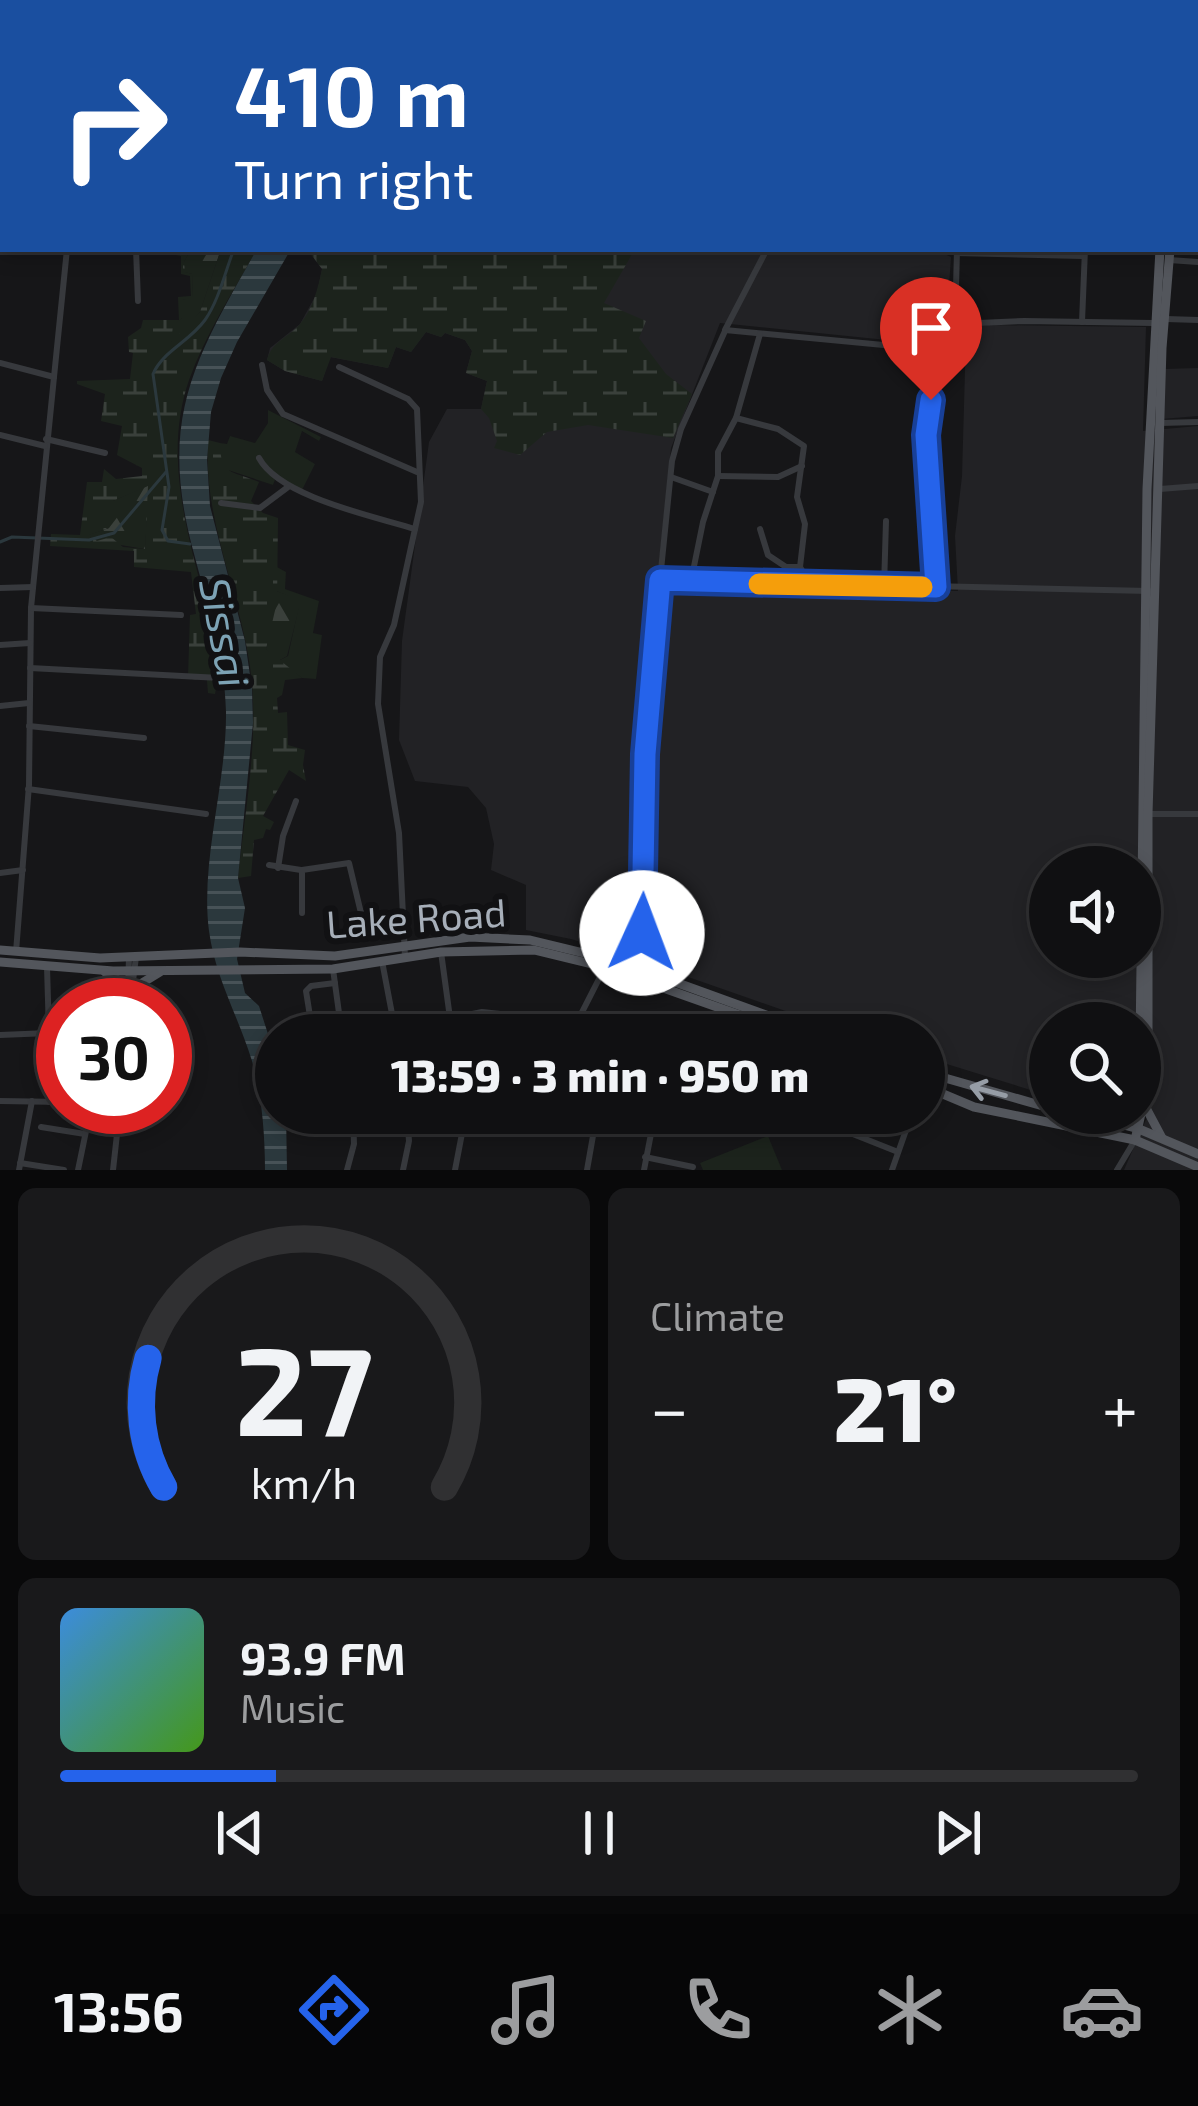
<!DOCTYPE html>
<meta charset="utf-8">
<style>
:root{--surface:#101012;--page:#19191b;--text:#f1f3f6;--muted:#9c9d9f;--line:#303032;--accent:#2563eb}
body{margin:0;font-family:"Exo 2",sans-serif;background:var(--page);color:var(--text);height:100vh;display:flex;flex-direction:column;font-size:45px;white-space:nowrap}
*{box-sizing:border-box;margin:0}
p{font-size:39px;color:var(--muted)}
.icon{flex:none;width:66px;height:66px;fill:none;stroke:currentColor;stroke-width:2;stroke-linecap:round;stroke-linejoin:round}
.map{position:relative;height:1170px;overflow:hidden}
.panel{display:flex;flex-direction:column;gap:18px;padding:18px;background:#09090a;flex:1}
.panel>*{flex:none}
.banner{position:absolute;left:0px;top:0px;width:1200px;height:252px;box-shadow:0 6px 18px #0003,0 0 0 3px var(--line);background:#1a4fa0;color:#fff;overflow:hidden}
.fabs{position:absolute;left:1029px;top:846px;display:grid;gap:24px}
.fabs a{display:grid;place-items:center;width:132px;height:132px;border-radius:50%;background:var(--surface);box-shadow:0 6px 18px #0003,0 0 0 3px var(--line);font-size:60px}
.speed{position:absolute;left:36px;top:978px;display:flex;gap:24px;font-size:60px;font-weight:700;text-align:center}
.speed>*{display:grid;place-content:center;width:156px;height:156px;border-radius:50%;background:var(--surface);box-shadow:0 6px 18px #0003,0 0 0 3px var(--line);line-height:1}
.speed .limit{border:18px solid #d22;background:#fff;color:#111}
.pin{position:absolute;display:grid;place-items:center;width:102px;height:102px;color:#fff;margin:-123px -51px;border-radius:50% 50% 50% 0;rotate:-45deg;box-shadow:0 0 12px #0007}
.pin .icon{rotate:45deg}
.me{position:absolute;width:132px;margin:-66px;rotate:2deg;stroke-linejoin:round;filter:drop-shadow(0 0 9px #0008)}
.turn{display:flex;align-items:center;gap:42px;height:252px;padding:0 36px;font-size:54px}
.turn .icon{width:156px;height:156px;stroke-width:2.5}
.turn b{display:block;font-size:84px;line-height:102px}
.big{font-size:90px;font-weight:800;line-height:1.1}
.panel .card{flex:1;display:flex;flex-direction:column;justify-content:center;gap:18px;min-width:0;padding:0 42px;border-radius:18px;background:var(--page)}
.panel .dial{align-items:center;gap:0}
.dial svg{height:312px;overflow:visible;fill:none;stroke:var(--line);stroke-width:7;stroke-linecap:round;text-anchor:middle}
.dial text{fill:var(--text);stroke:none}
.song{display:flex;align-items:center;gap:36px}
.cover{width:144px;height:144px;border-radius:18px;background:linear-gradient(135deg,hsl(210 70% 55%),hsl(100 70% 35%))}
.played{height:12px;border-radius:6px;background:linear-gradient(90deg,var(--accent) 20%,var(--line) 20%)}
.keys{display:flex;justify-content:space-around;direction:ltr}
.heat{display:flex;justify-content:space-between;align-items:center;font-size:66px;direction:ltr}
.panel .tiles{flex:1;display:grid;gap:18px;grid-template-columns:1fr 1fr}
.card:last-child{grid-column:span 2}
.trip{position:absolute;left:255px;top:1014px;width:690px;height:120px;border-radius:60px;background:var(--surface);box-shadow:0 6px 18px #0003,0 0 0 3px var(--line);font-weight:800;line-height:120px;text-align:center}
.dock{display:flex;height:192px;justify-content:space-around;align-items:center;background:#060607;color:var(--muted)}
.dock .icon{width:84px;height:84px}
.dock .on{color:var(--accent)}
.dock b{font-size:54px;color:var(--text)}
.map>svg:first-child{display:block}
.built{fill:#222225;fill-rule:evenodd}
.grass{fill:#1c231c}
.forest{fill:url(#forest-firs)}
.wetland{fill:url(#wetland-marsh);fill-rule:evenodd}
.water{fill:url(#water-rules)}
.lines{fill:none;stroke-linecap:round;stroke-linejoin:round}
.stream{stroke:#2b383d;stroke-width:3}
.minor{stroke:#37393d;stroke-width:6}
.major{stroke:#53565c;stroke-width:9}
.oneway{stroke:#969da6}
.route-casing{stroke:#184099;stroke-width:30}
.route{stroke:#2563eb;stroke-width:21}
.slow{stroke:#f59e0b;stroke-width:21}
.labels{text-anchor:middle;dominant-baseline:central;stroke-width:12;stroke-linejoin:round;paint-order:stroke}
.street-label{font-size:39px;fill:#a7afb9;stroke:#111113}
.water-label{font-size:42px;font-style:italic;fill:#7da3b5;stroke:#111113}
</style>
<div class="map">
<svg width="1198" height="1170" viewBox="0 0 1198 1170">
<defs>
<pattern id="forest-firs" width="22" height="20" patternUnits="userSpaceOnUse" patternTransform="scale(3)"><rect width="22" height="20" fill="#1c231c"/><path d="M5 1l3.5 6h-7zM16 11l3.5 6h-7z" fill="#3a403b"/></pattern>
<pattern id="wetland-marsh" width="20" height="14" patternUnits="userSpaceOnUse" patternTransform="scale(3)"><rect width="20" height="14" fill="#1c231c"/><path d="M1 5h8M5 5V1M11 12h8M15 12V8" fill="none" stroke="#3a403b"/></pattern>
<pattern id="water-rules" width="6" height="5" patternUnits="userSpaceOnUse" patternTransform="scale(3)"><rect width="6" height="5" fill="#2b383d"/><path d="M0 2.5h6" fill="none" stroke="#475257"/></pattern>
</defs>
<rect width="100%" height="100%" fill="#161618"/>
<g class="built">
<path d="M 340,0 L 1046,0 L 1044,3 Z"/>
<path d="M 307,249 L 934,249 L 951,257 L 945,346 L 720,323 L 671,448 L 657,583 L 958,591 L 955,536 L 962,476 L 966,335 L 974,327 L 988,325 L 1146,327 L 1143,431 L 1198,426 L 1198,1170 L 1124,1170 L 1151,1108 L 1140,1107 L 1140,1023 L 1050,1023 L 1050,1096 L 924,1057 L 924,1035 L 854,1035 L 651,964 L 571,939 L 526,930 L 526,885 L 491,870 L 494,844 L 486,808 L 468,787 L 415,781 L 399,740 L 402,641 L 429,442 L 447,409 L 481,409 L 487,381 L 466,373 L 472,351 L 465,340 L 445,333 L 441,337 L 426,332 L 411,352 L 396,347 L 388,368 L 330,357 L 322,381 L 285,371 L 267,360 L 270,348 L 300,324 L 317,293 L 322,269 ZM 1050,867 L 1140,867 L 1140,957 L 1050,957 Z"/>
<path d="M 1198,368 L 1198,416 L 1162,419 L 1165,369 Z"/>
</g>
<g class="grass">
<path d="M 268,410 L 321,437 L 319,441 L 302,431 L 295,452 L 315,464 L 302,490 L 276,477 L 273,485 L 225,469 L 220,461 L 220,443 L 227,444 L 230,436 L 255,443 L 268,423 Z"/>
<path d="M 275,566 L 286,572 L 285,589 L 319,601 L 313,633 L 322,635 L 316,679 L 302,678 L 278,661 L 288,656 L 300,601 L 276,591 Z"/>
<path d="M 768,1136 L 782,1170 L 703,1170 L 700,1163 Z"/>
</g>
<g class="forest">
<path d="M 191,249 L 221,249 L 200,312 L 175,341 L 170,342 L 173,325 L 182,318 L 182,300 L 193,297 L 192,274 L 184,272 L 184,262 Z"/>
<path d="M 149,485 L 145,549 L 97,541 L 88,535 L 109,528 L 113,501 Z"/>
<path d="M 276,591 L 301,600 L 287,656 L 278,661 L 266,649 Z"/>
</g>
<g class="wetland">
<path d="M 118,0 L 301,0 L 303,3 L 117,3 Z"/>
<path d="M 176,249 L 191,249 L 184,262 L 185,272 L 192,274 L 193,298 L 182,300 L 182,318 L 173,326 L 171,342 L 200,312 L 221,249 L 257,249 C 233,292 206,333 189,380 C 154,482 210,587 224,687 L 216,688 L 215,694 L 208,693 L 207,680 L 188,679 L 190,615 L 196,614 L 191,572 L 134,567 L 134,551 L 50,546 L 51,534 L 80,535 L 87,482 L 102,482 L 104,469 L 116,479 L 142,476 L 142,468 L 117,455 L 122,426 L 101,421 L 105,394 L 77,384 L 77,381 L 130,379 L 133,353 L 129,352 L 128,337 L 141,328 L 143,320 L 179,320 L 178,297 L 191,296 L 190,276 L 181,274 L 181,256 L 176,255 ZM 148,486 L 145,549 L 123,547 L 111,537 L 97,541 L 89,535 L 109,528 L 119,515 L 113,501 Z"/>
<path d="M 307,249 L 635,249 L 604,303 L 646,321 L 639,338 L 666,374 L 692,394 L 673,438 L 588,425 L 547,432 L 520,455 L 494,448 L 497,441 L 489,418 L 481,409 L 487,381 L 466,373 L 472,351 L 465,340 L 445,333 L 441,337 L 426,332 L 411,352 L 396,347 L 388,368 L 331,357 L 322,381 L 285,371 L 267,360 C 272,341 288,338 300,324 C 313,309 318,288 322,269 Z"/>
<path d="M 208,440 L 220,443 C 220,476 233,471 259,482 L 251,501 L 263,513 L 278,518 L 277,602 L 266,649 L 302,678 L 285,680 L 282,695 L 277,698 L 278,713 L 287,712 L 288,745 L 305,750 L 303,765 L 306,781 L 289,770 L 263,816 L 274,822 L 270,830 L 266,829 L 263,838 L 254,840 L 251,876 L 238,878 C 245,809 260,736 250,666 C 239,590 203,519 208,440 Z"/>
</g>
<path class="water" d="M 257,249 L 291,249 L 237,342 L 221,378 L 211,412 L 207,460 L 210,506 L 245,641 L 252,689 L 253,723 L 238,878 L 245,908 L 237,959 L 245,993 L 259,1006 L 276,1059 L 276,1113 L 286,1113 L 287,1170 L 265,1170 C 265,1136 262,1094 252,1061 C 239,1018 215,977 209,931 C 200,861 227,782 226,712 C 225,656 207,604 193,550 C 158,419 194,360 257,249 Z"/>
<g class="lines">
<g class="stream">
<path d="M 247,0 L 247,3"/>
<path d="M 0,542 L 12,537 L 89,540 L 114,533 L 166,472"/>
<path d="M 190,544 L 168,541 L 162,530 L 169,487 L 153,374 C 163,351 189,342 205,320 C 219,300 225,272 234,249"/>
</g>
<g class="minor">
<path d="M 1039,0 L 1044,3"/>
<path d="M 900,3 L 902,0"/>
<path d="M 1064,3 L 1065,0"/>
<path d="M 0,38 L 3,38"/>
<path d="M 0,107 L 3,108"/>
<path d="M 0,165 L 3,168"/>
<path d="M 0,247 L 3,207"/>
<path d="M 136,249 L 138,301"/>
<path d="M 767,249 L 725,330 L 947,351"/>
<path d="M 956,253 L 1083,256"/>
<path d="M 1169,260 L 1198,262"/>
<path d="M 1166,319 L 1198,320"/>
<path d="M 1082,322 L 1085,249"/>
<path d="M 955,324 L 957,250"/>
<path d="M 0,363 L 54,377 L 31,608 L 29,785 L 16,952"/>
<path d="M 262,365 L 267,390 L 283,414 L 417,472"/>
<path d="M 339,367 L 408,399 L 417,409 L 421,502 L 415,529"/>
<path d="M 54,377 L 67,249"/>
<path d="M 736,418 L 778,429 L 804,446 L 797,497 L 805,524 L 800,567 L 811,586"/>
<path d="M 1160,423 L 1198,422"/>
<path d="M 0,435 L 45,446"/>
<path d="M 46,439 L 105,453"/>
<path d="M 259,458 C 280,497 373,516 415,529 L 394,625 L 380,657 L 378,704 L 399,833 L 405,957"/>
<path d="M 718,476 L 778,477 L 802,466"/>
<path d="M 671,477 L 713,492"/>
<path d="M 1160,489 L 1198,486"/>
<path d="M 221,503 L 260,508 L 288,487"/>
<path d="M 760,529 L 768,555 L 786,567 L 800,567"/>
<path d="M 660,580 L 672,461 L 681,429 L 725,331"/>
<path d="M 691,581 L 703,522 L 718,476 L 718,452 L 736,418 L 760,334"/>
<path d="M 884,587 L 886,521"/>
<path d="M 936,587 L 926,435 L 931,400 L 955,324 L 1024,321 L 1153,323"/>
<path d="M 0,588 L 33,587"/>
<path d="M 31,608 L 181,615"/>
<path d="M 0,645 L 30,643"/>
<path d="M 30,668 L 220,678"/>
<path d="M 0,706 L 29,703"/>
<path d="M 29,726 L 144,738"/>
<path d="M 28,789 L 206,814"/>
<path d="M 1150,814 L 1198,814"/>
<path d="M 269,865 L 301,870"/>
<path d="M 278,868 L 283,836 L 296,801"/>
<path d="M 0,873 L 23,870"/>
<path d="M 302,913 L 302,870 L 349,863 L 361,913 L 402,917"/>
<path d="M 441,952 L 450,1018"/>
<path d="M 382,961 L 396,1035"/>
<path d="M 47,967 L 49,1033 L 63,1035"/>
<path d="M 333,969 L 342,1035"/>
<path d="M 640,969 L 645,754 L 660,580 L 1149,591"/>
<path d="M 128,990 L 129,957"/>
<path d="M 130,1005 L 136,957"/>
<path d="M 576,1024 L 604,969"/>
<path d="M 395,1030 L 482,1012 L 557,1020 L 604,1035"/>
<path d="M 0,1035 L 49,1033 L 49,1102"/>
<path d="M 313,1035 L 306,991 L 311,986 L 335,983"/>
<path d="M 49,1049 L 63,1049"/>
<path d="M 0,1101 L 63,1102"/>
<path d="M 462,1113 L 464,1123 L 595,1118"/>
<path d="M 800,1113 L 898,1152"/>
<path d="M 41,1127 L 85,1134"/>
<path d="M 645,1157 L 693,1167"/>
<path d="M 20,1163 L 64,1170"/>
<path d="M 19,1170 L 32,1101"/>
<path d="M 78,1170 L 91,1107"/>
<path d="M 113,1170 L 120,1107"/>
<path d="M 347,1170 L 354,1144 L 353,1113"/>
<path d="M 403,1170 L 409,1141 L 407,1113"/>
<path d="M 455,1170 L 464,1123"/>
<path d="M 587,1170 L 597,1113"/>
<path d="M 644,1170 L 655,1113"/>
<path d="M 892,1170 L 912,1113"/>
<path d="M 1117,1170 L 1135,1140"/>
</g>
<g class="major">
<path d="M 1197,90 L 1198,93"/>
<path d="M 1197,125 L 1198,123"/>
<path d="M 1197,142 L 1198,141"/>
<path d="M 0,950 L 100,958 L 240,952 L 335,956 L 470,937 L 530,940 L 617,961 L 821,1035"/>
<path d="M 0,962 L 113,971 L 333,969 L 441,952 L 534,950 L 604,967 L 796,1035"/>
<path d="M 105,972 L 121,982 L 128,996"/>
<path d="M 133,996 L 142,983 L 160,972"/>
<path d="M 1140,1045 L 1147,489 L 1160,249"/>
<path d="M 924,1072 L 1050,1108"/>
<path d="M 924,1086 L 974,1107 L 1135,1140 L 1198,1167"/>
<path d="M 1145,1106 L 1162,1138"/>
<path d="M 1078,1113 L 1139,1129 L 1198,1154"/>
<path d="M 1135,1140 L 1148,1083 L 1148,814 L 1162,348 L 1170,249"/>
</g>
</g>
<defs><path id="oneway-shaft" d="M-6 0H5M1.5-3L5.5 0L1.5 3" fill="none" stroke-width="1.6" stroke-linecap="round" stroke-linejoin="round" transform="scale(3)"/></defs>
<use class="oneway" href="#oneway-shaft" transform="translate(988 1091) rotate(-165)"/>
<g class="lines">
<g class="route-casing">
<path id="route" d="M 642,933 L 645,754 L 660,580 L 936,587 L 926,435 L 931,400"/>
</g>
<use href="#route" class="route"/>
<path class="slow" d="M 759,584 L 922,587"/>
</g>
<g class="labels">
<g class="street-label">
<text transform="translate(416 917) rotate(-4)">Lake Road</text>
</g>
<g class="water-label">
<text transform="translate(226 632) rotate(79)">Sissai</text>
</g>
</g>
</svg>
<div class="fabs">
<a><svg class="icon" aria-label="sound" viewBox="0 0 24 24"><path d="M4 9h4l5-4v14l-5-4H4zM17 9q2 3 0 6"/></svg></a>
<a><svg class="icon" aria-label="search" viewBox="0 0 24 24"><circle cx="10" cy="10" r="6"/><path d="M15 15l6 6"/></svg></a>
</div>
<div class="speed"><div class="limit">30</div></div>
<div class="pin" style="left:931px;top:400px;background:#d93025"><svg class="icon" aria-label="arrive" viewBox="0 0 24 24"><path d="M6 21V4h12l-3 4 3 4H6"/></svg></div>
<svg class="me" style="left:642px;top:933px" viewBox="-20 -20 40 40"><circle r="19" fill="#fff"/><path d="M0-13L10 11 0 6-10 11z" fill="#2563eb"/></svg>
<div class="trip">13:59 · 3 min · 950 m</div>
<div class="banner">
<div class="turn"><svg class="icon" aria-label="right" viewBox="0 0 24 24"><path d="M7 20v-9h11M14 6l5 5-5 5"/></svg><div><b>410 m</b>Turn right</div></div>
</div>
</div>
<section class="panel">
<div class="tiles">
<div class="card dial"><svg viewBox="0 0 100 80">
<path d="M14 69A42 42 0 1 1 86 69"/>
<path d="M14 69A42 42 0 0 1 10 36" stroke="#2563eb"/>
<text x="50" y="56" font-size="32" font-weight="700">27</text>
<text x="50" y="72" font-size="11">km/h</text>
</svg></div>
<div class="card"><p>Climate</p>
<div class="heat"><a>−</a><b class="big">21°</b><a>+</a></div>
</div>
<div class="card">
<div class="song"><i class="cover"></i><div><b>93.9 FM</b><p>Music</p></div></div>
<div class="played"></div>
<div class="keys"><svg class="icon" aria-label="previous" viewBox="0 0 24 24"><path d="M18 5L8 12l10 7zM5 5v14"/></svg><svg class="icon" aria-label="pause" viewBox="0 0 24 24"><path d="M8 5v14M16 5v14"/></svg><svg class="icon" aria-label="next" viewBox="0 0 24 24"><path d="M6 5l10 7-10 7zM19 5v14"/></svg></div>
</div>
</div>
</section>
<nav class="dock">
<b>13:56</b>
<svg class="icon on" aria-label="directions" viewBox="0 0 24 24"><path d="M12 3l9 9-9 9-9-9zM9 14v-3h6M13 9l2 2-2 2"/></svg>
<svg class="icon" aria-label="music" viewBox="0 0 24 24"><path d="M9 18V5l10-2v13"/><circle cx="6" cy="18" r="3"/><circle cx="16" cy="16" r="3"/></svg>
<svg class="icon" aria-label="phone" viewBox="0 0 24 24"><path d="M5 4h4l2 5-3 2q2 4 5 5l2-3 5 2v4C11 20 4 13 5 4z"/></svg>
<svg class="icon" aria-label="climate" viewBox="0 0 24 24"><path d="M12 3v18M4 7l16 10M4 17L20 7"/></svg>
<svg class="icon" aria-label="car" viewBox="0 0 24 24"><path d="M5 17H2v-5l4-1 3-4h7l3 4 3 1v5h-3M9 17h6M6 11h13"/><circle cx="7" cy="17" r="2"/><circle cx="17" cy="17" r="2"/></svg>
</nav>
